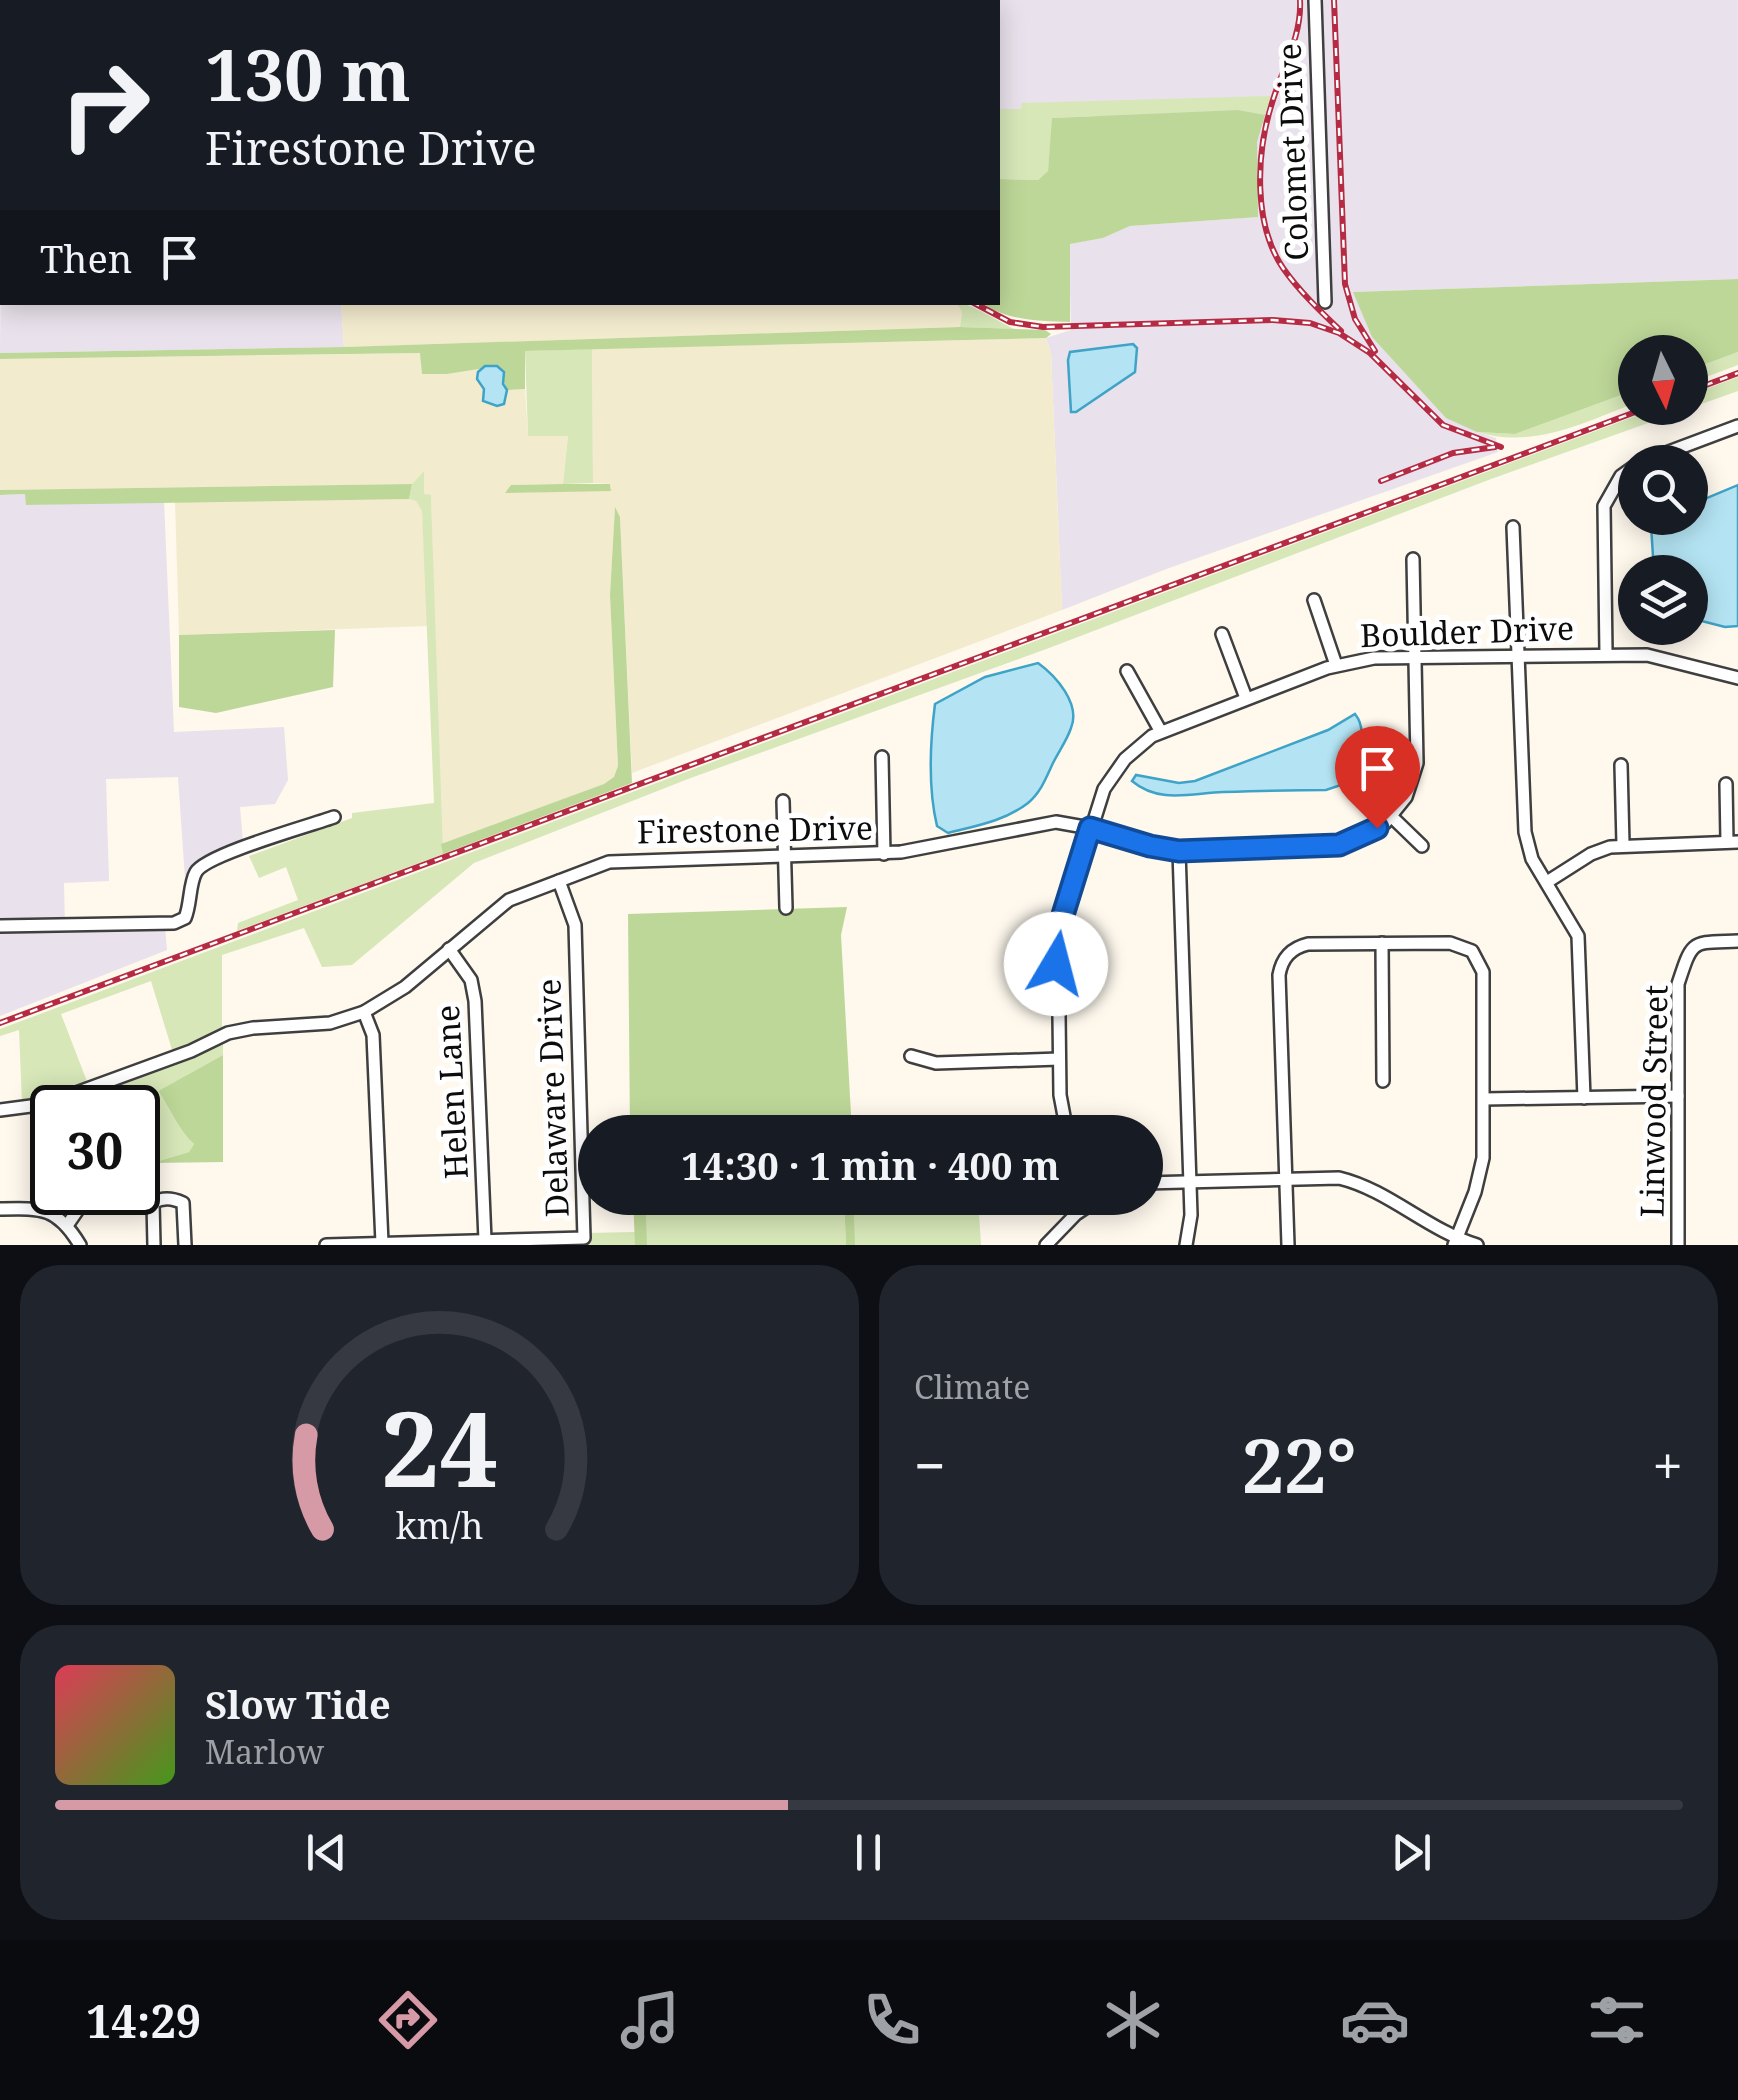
<!DOCTYPE html>
<meta charset="utf-8">
<style>
:root{--surface:#171b24;--page:#20242c;--text:#f1f3f6;--muted:#9ea1a6;--line:#363941;--accent:#d699a6}
body{margin:0;font-family:"Noto Serif",serif;background:var(--page);color:var(--text);height:100vh;display:flex;flex-direction:column;font-size:38px;white-space:nowrap}
*{box-sizing:border-box;margin:0}
p{font-size:32px;color:var(--muted)}
.icon{flex:none;width:55px;height:55px;fill:none;stroke:currentColor;stroke-width:2;stroke-linecap:round;stroke-linejoin:round}
.map{position:relative;height:1245px;overflow:hidden}
.side{display:flex;flex-direction:column;gap:20px;padding:20px;background:#0d0f14;flex:1}
.side>*{flex:none}
.hud{position:absolute;left:0px;top:0px;width:1000px;height:305px;box-shadow:0 5px 25px #0003;background:#171b24;color:var(--text);overflow:hidden}
.needle{width:65px;rotate:175deg}
.controls{position:absolute;left:1618px;top:335px;display:grid;gap:20px}
.controls a{display:grid;place-items:center;width:90px;height:90px;border-radius:50%;background:var(--surface);box-shadow:0 5px 25px #0003;font-size:50px}
.speed{position:absolute;left:30px;top:1085px;display:flex;gap:20px;font-size:50px;font-weight:700;text-align:center}
.speed>*{display:grid;place-content:center;width:130px;height:130px;border-radius:50%;background:var(--surface);box-shadow:0 5px 25px #0003;line-height:1}
.speed .limit{border:5px solid #111;border-radius:15px;background:#fff;color:#111}
.pin{position:absolute;display:grid;place-items:center;width:85px;height:85px;color:#fff;margin:-102px -42px;border-radius:50% 50% 50% 0;rotate:-45deg;box-shadow:0 0 10px #0007}
.pin .icon{rotate:45deg}
.me{position:absolute;width:110px;margin:-55px;rotate:8deg;stroke-linejoin:round;filter:drop-shadow(0 0 8px #0008)}
.turn{display:flex;align-items:center;gap:35px;height:210px;padding:0 40px;font-size:45px}
.turn .icon{width:130px;height:130px;stroke-width:2.5}
.turn b{display:block;font-size:70px;line-height:85px}
.then{display:flex;align-items:center;height:95px;padding:0 40px;background:#0003;gap:20px;font-size:38px}
.big{font-size:75px;font-weight:700;line-height:1.1}
.side .widget{flex:1;display:flex;flex-direction:column;justify-content:center;gap:15px;min-width:0;padding:0 35px;border-radius:40px;background:var(--page)}
.side .dial{align-items:center;gap:0}
.dial svg{height:260px;overflow:visible;fill:none;stroke:var(--line);stroke-width:7;stroke-linecap:round;text-anchor:middle}
.dial text{fill:var(--text);stroke:none}
.song{display:flex;align-items:center;gap:30px}
.cover{width:120px;height:120px;border-radius:15px;background:linear-gradient(135deg,hsl(350 70% 55%),hsl(100 70% 35%))}
.played{height:10px;border-radius:5px;background:linear-gradient(90deg,var(--accent) 45%,var(--line) 45%)}
.keys{display:flex;justify-content:space-around;direction:ltr}
.heat{display:flex;justify-content:space-between;align-items:center;font-size:55px;direction:ltr}
.side .tiles{flex:1;display:grid;gap:20px;grid-template-columns:1fr 1fr}
.widget:last-child{grid-column:span 2}
.trip{position:absolute;left:578px;top:1115px;width:585px;height:100px;border-radius:50px;background:var(--surface);box-shadow:0 5px 25px #0003;font-weight:700;line-height:100px;text-align:center}
.dock{display:flex;height:160px;justify-content:space-around;align-items:center;background:#090b0e;color:var(--muted)}
.dock .icon{width:70px;height:70px}
.dock .current{color:var(--accent)}
.dock b{font-size:45px;color:var(--text)}
.map>svg:first-child{display:block}
.industrial{fill:#e9e1eb}
.farmland{fill:#f3ebce}
.green{fill:#d7e7b8}
.forest{fill:#bdd798}
.water{fill:#b4e4f3;stroke:#3ea3c7;stroke-width:2.5}
.lines{fill:none;stroke-linecap:round;stroke-linejoin:round}
.minor-casing{stroke:#3f3f3f;stroke-width:16}
.minor{stroke:#fff;stroke-width:11}
.rail-casing{stroke:#b62b44;stroke-width:6}
.rail{stroke:#fff;stroke-width:2.5;stroke-dasharray:8;stroke-linecap:butt}
.route-casing{stroke:#114b97;stroke-width:25}
.route{stroke:#1a73e8;stroke-width:18}
.labels{text-anchor:middle;dominant-baseline:central;stroke-width:10;stroke-linejoin:round;paint-order:stroke}
.street-label{font-size:32px;fill:#0c0c0c;stroke:#fff}
</style>
<div class="map">
<svg width="1738" height="1245" viewBox="0 0 1738 1245">
<rect width="100%" height="100%" fill="#fef8ed"/>
<g class="industrial">
<path d="M 533,0 L 1738,0 L 1738,279 L 1354,292 L 1372,337 L 1477,432 L 1496,438 L 1498,452 L 1169,568 L 1062,610 L 1051,353 L 1046,338 L 1071,330 L 1069,244 L 1103,238 L 1130,226 L 1257,217 L 1257,142 L 1022,104 L 1022,109 L 998,109 L 998,2 Z"/>
<path d="M 2,132 L 2,302 L 341,303 L 344,347 L 0,353 Z"/>
<path d="M 26,494 L 27,505 L 164,501 L 174,732 L 284,727 L 288,780 L 275,804 L 240,807 L 244,854 L 185,878 L 178,777 L 106,779 L 109,881 L 64,883 L 65,929 L 165,927 L 167,950 L 0,1016 L 0,495 Z"/>
</g>
<g class="farmland">
<rect x="352" y="0" width="181" height="2"/>
<path d="M 957,302 L 962,312 L 960,327 L 344,347 L 341,303 Z"/>
<path d="M 1046,338 L 1051,353 L 1062,610 L 632,773 L 620,518 L 615,508 L 610,594 L 618,766 L 615,777 L 605,784 L 441,844 L 431,495 L 424,495 L 423,472 L 412,484 L 0,490 L 0,359 L 421,353 L 422,374 L 447,374 L 485,366 L 478,372 L 484,389 L 483,401 L 507,399 L 507,390 L 525,389 L 528,436 L 568,436 L 563,484 L 511,485 L 507,493 L 611,490 L 610,484 L 593,483 L 592,349 Z"/>
<path d="M 409,499 L 416,501 L 422,510 L 428,626 L 179,635 L 175,501 Z"/>
</g>
<g class="green">
<path d="M 1271,96 L 1265,115 L 1238,110 L 1053,118 L 1048,171 L 1038,180 L 998,179 L 998,109 L 1021,109 L 1022,103 Z"/>
<path d="M 957,303 C 971,303 999,322 1014,329 L 960,327 L 962,312 Z"/>
<path d="M 592,349 L 593,483 L 563,484 L 568,436 L 528,436 L 525,351 Z"/>
<path d="M 1738,352 L 1738,365 L 1690,383 L 1690,370 Z"/>
<path d="M 1738,377 L 1738,391 L 1491,479 L 1049,648 L 688,779 L 474,863 L 352,965 L 322,967 L 304,928 L 222,955 L 222,1031 L 173,1053 L 151,981 L 61,1014 L 88,1084 L 46,1099 L 22,1103 L 19,1030 L 0,1036 L 0,1029 L 1657,408 L 1690,408 L 1690,395 Z"/>
<path d="M 1635,390 L 1635,403 C 1583,423 1533,449 1477,432 L 1515,434 Z"/>
<path d="M 424,471 L 424,494 L 431,495 L 443,854 L 237,931 L 238,923 L 298,900 L 286,867 L 259,878 L 249,856 L 352,818 L 352,813 L 434,803 L 422,511 L 416,501 L 409,499 L 412,484 Z"/>
<path d="M 223,1042 L 223,1055 L 158,1091 C 171,1109 178,1130 194,1144 L 189,1152 L 152,1163 L 138,1163 L 138,1108 L 55,1108 L 191,1058 Z"/>
<path d="M 972,1123 L 973,1132 L 852,1132 L 852,1124 Z"/>
<path d="M 646,1198 L 844,1198 L 846,1245 L 647,1245 Z"/>
<path d="M 854,1198 L 978,1198 L 981,1245 L 855,1245 Z"/>
<path d="M 635,1232 L 635,1245 L 587,1245 L 587,1233 Z"/>
</g>
<g class="forest">
<path d="M 1238,110 L 1265,115 L 1257,142 L 1258,217 L 1130,226 L 1103,238 L 1070,244 L 1070,322 C 1038,321 1009,321 981,303 L 998,302 L 998,179 L 1038,180 L 1048,171 L 1052,118 Z"/>
<path d="M 1738,279 L 1738,352 L 1690,370 L 1690,352 L 1635,352 L 1635,390 L 1515,434 L 1477,432 L 1446,418 L 1372,337 L 1353,292 Z"/>
<path d="M 960,327 L 1045,330 L 1051,334 L 1046,338 L 525,351 L 525,389 L 507,390 L 497,366 L 447,374 L 422,374 L 420,353 L 0,359 L 0,353 L 344,347 Z"/>
<path d="M 412,484 L 409,499 L 26,505 L 25,494 L 0,495 L 0,490 Z"/>
<path d="M 563,484 L 610,484 L 611,491 L 505,493 L 511,485 Z"/>
<path d="M 615,507 L 620,517 L 632,783 L 443,854 L 441,844 L 604,784 L 614,777 L 618,766 L 610,595 Z"/>
<path d="M 335,630 L 333,687 L 216,713 L 179,707 L 179,635 Z"/>
<path d="M 847,907 L 841,935 L 852,1132 L 630,1132 L 628,914 Z"/>
<path d="M 223,1055 L 223,1162 L 152,1163 L 189,1152 L 194,1144 C 178,1130 171,1109 158,1091 Z"/>
<path d="M 633,1198 L 646,1198 L 647,1245 L 635,1245 Z"/>
<path d="M 844,1198 L 854,1198 L 855,1245 L 846,1245 Z"/>
</g>
<g class="water">
<path d="M 1133,344 L 1137,348 L 1135,372 L 1076,412 L 1071,412 L 1068,360 L 1070,352 Z"/>
<path d="M 485,366 L 497,366 L 504,372 L 503,384 L 507,390 L 504,404 L 497,406 L 483,401 L 484,389 L 477,379 L 478,372 Z"/>
<path d="M 1738,485 L 1738,626 L 1725,627 L 1690,618 L 1690,572 L 1654,572 L 1651,525 L 1655,518 L 1690,518 L 1690,505 Z"/>
<path d="M 1038,663 C 1056,676 1081,704 1071,728 C 1067,740 1059,751 1053,763 C 1046,778 1041,792 1028,803 C 1005,821 975,826 948,833 L 937,826 C 928,788 930,743 935,704 L 985,677 Z"/>
<path d="M 1355,714 C 1372,735 1352,765 1341,785 L 1326,790 C 1292,790 1257,791 1223,792 C 1192,793 1159,804 1132,781 L 1136,775 L 1179,783 L 1195,781 L 1328,730 Z"/>
</g>
<g class="lines">
<g class="minor-casing">
<g id="minor">
<path d="M 1315,0 L 1325,302"/>
<path d="M 122,2 L 124,0"/>
<path d="M 0,129 L 2,131"/>
<path d="M 0,142 L 2,139"/>
<path d="M 0,231 L 2,231"/>
<path d="M 1642,462 L 1738,426"/>
<path d="M 1513,527 L 1525,832 L 1532,859 L 1578,936 L 1584,1098"/>
<path d="M 1314,600 L 1336,665"/>
<path d="M 1222,634 L 1246,698"/>
<path d="M 1606,653 L 1604,506 L 1621,476 L 1635,466"/>
<path d="M 1127,671 L 1161,732"/>
<path d="M 882,757 L 884,854"/>
<path d="M 1621,765 L 1623,844"/>
<path d="M 1726,784 L 1727,842"/>
<path d="M 783,801 L 786,908"/>
<path d="M 1391,816 L 1422,846"/>
<path d="M 1179,851 L 1191,1215 L 1186,1245"/>
<path d="M 1547,882 L 1591,854 L 1610,847 L 1738,842"/>
<path d="M 0,926 L 174,923 L 185,918 C 191,904 189,884 196,872 C 207,854 309,826 334,817"/>
<path d="M 1382,943 L 1383,1081"/>
<path d="M 449,949 L 471,980 L 475,1001 L 485,1240"/>
<path d="M 364,1012 L 373,1035 L 382,1243"/>
<path d="M 911,1056 L 936,1063 L 1059,1059"/>
<path d="M 1484,1099 L 1678,1096"/>
<path d="M 0,1110 L 46,1104 L 191,1051 L 228,1033 L 253,1028 L 330,1023 L 364,1012 L 405,987 L 509,900 L 609,862 L 901,852 L 1056,822 L 1090,828 L 1150,846 L 1179,851 L 1339,845 L 1361,838 L 1385,823 L 1406,797 L 1417,763 L 1413,559"/>
<path d="M 1067,1132 L 1060,1095 L 1058,935 L 1104,789 L 1125,759 L 1152,736 L 1327,668 L 1374,658 L 1647,655 L 1738,678"/>
<path d="M 1145,1183 L 1339,1178 C 1389,1190 1427,1230 1477,1245"/>
<path d="M 0,1209 C 42,1208 57,1207 80,1245"/>
<path d="M 68,1224 L 77,1211 L 76,1192"/>
<path d="M 154,1245 L 153,1203 C 163,1197 172,1198 183,1203 L 185,1245"/>
<path d="M 326,1245 L 584,1238 L 575,925 L 559,881"/>
<path d="M 1046,1245 L 1076,1214 L 1100,1198"/>
<path d="M 1288,1245 L 1279,975 C 1282,958 1291,948 1308,944 L 1450,943 L 1472,951 L 1483,972 L 1483,1158 L 1475,1192 L 1454,1245"/>
<path d="M 1678,1245 L 1678,984 C 1693,938 1691,943 1738,941"/>
</g>
</g>
<use href="#minor" class="minor"/>
<g class="rail-casing">
<g id="rail">
<path d="M 984,0 L 984,2"/>
<path d="M 1300,0 C 1302,36 1282,69 1272,103 C 1256,153 1253,224 1283,268 C 1299,291 1321,312 1341,331"/>
<path d="M 1334,0 L 1345,284 L 1355,319 L 1375,351"/>
<path d="M 972,302 L 1010,322 L 1043,327 L 1273,320 L 1310,323 L 1339,333 L 1370,353 L 1443,425 L 1501,447"/>
<path d="M 1690,391 L 1738,373"/>
<path d="M 1381,481 L 1453,453 L 1495,447"/>
<path d="M 0,1023 L 1646,408"/>
</g>
</g>
<use href="#rail" class="rail"/>
</g>
<g class="lines">
<g class="route-casing">
<path id="route" d="M 1056,964 L 1062,918 L 1090,828 L 1150,846 L 1179,851 L 1339,845 L 1377,828"/>
</g>
<use href="#route" class="route"/>
</g>
<g class="labels">
<g class="street-label">
<text transform="translate(1292 152) rotate(-92)">Colomet Drive</text>
<text transform="translate(1467 631) rotate(-2)">Boulder Drive</text>
<text transform="translate(755 829) rotate(-1)">Firestone Drive</text>
<text transform="translate(451 1092) rotate(-93)">Helen Lane</text>
<text transform="translate(552 1098) rotate(-92)">Delaware Drive</text>
<text transform="translate(1653 1101) rotate(-89)">Linwood Street</text>
</g>
</g>
</svg>
<div class="controls">
<a><svg class="needle" viewBox="-14 -14 28 28"><path d="M0-13l5 13h-10z" fill="#e53935"/><path d="M0 13l5-13h-10z" fill="#9ea1a6"/></svg></a>
<a><svg class="icon" aria-label="search" viewBox="0 0 24 24"><circle cx="10" cy="10" r="6"/><path d="M15 15l6 6"/></svg></a>
<a><svg class="icon" aria-label="layers" viewBox="0 0 24 24"><path d="M12 4l9 5-9 5-9-5zM3 14l9 5 9-5"/></svg></a>
</div>
<div class="speed"><div class="limit">30</div></div>
<div class="pin" style="left:1377px;top:828px;background:#d93025"><svg class="icon" aria-label="arrive" viewBox="0 0 24 24"><path d="M6 21V4h12l-3 4 3 4H6"/></svg></div>
<svg class="me" style="left:1056px;top:964px" viewBox="-20 -20 40 40"><circle r="19" fill="#fff"/><path d="M0-13L10 11 0 6-10 11z" fill="#1a73e8"/></svg>
<div class="trip">14:30 · 1 min · 400 m</div>
<div class="hud">
<div class="turn"><svg class="icon" aria-label="right" viewBox="0 0 24 24"><path d="M7 20v-9h11M14 6l5 5-5 5"/></svg><div><b>130 m</b>Firestone Drive</div></div>
<div class="then">Then<svg class="icon" aria-label="arrive" viewBox="0 0 24 24"><path d="M6 21V4h12l-3 4 3 4H6"/></svg></div>
</div>
</div>
<section class="side">
<div class="tiles">
<div class="widget dial"><svg viewBox="0 0 100 80">
<path d="M14 69A42 42 0 1 1 86 69"/>
<path d="M14 69A42 42 0 0 1 9 40" stroke="#d699a6"/>
<text x="50" y="56" font-size="32" font-weight="700">24</text>
<text x="50" y="72" font-size="11">km/h</text>
</svg></div>
<div class="widget"><p>Climate</p>
<div class="heat"><a>−</a><b class="big">22°</b><a>+</a></div>
</div>
<div class="widget">
<div class="song"><i class="cover"></i><div><b>Slow Tide</b><p>Marlow</p></div></div>
<div class="played"></div>
<div class="keys"><svg class="icon" aria-label="previous" viewBox="0 0 24 24"><path d="M18 5L8 12l10 7zM5 5v14"/></svg><svg class="icon" aria-label="pause" viewBox="0 0 24 24"><path d="M8 5v14M16 5v14"/></svg><svg class="icon" aria-label="next" viewBox="0 0 24 24"><path d="M6 5l10 7-10 7zM19 5v14"/></svg></div>
</div>
</div>
</section>
<nav class="dock">
<b>14:29</b>
<svg class="icon current" aria-label="directions" viewBox="0 0 24 24"><path d="M12 3l9 9-9 9-9-9zM9 14v-3h6M13 9l2 2-2 2"/></svg>
<svg class="icon" aria-label="music" viewBox="0 0 24 24"><path d="M9 18V5l10-2v13"/><circle cx="6" cy="18" r="3"/><circle cx="16" cy="16" r="3"/></svg>
<svg class="icon" aria-label="phone" viewBox="0 0 24 24"><path d="M5 4h4l2 5-3 2q2 4 5 5l2-3 5 2v4C11 20 4 13 5 4z"/></svg>
<svg class="icon" aria-label="climate" viewBox="0 0 24 24"><path d="M12 3v18M4 7l16 10M4 17L20 7"/></svg>
<svg class="icon" aria-label="car" viewBox="0 0 24 24"><path d="M5 17H2v-5l4-1 3-4h7l3 4 3 1v5h-3M9 17h6M6 11h13"/><circle cx="7" cy="17" r="2"/><circle cx="17" cy="17" r="2"/></svg>
<svg class="icon" aria-label="filters" viewBox="0 0 24 24"><path d="M4 7h16M4 17h16"/><circle cx="9" cy="7" r="2"/><circle cx="15" cy="17" r="2"/></svg>
</nav>
